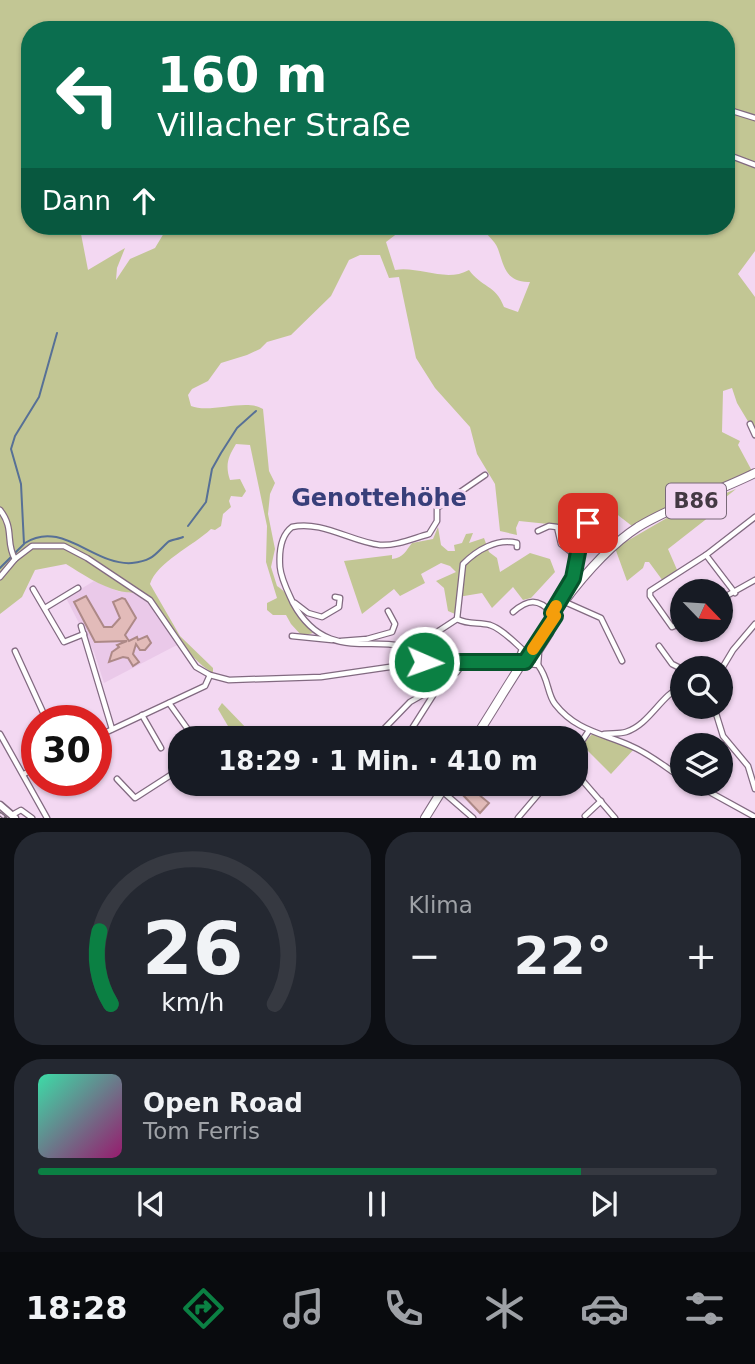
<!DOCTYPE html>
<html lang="de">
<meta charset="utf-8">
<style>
:root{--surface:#171b24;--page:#242831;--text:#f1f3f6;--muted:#9ea1a6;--line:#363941;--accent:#0b8043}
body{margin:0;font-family:"DejaVu Sans",sans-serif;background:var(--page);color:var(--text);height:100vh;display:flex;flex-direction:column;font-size:26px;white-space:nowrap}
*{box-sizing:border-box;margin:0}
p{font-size:23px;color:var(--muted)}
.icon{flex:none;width:38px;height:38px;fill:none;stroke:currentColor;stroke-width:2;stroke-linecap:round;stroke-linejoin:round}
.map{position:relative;height:818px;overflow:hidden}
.drawer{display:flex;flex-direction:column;gap:14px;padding:14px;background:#0d0f14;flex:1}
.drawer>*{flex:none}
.banner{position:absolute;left:21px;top:21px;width:714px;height:214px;border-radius:28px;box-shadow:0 2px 5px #0004;background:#0b6e4f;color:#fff;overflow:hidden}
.needle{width:46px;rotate:115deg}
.fabs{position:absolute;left:670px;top:579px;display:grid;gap:14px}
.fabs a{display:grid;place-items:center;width:63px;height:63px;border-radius:50%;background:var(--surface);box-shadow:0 2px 5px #0004;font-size:35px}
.speed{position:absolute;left:21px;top:705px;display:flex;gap:14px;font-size:35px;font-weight:700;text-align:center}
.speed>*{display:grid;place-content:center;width:91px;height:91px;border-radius:50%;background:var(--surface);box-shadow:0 2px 5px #0004;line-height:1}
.speed .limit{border:10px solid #d22;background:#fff;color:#111}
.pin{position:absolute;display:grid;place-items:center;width:60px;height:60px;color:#fff;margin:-30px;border-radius:14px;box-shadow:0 4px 10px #0006}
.me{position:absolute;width:77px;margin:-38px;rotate:92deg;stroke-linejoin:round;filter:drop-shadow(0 0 5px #0008)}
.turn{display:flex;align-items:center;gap:24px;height:147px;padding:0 21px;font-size:32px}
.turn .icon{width:91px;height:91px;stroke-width:2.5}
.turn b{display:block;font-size:49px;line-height:60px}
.then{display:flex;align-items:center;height:66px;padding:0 21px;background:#0003;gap:14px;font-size:26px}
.big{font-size:52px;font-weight:700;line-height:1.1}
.drawer .tile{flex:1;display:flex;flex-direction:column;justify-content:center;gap:10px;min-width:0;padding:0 24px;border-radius:28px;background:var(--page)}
.drawer .dial{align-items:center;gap:0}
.dial svg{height:182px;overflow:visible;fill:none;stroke:var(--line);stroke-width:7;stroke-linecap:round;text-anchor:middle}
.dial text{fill:var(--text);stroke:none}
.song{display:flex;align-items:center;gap:21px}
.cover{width:84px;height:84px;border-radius:10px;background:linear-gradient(135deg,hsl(160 70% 55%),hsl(320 70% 35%))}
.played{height:7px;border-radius:4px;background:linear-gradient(90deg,var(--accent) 80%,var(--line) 80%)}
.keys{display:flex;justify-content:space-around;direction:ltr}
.heat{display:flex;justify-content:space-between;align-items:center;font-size:38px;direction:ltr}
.drawer .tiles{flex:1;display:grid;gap:14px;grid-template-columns:1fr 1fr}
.tile:last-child{grid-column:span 2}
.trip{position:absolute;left:168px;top:726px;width:420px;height:70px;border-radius:28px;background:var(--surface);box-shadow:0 2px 5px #0004;font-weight:700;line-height:70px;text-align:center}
.tab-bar{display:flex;height:112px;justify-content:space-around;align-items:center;background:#090b0e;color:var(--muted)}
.tab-bar .icon{width:49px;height:49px}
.tab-bar .on{color:var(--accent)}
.tab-bar b{font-size:32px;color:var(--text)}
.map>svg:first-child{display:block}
.built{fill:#eac9e9}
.green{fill:#c2c694;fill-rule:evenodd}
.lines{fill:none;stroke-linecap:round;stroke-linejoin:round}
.stream{stroke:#577096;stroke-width:2}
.building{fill:#e2bbb9;stroke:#ad8987;stroke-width:2}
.minor-casing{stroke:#826a81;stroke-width:7}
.tertiary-casing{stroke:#826a81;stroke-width:9}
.primary-casing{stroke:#826a81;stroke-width:10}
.minor{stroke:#fff;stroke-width:4.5}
.tertiary{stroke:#fff;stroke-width:6}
.primary{stroke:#fff;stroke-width:8}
.rail-casing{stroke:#776876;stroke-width:4.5}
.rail{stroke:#f3d8f2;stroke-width:2;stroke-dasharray:5;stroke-linecap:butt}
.route-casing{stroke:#07532c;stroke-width:18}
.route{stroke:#0b8043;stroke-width:12}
.slow{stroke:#f59e0b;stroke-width:12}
.labels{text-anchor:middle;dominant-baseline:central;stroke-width:6;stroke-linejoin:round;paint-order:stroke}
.shield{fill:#f3d8f2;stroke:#786978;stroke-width:2}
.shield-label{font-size:21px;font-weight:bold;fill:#433943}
.neighbourhood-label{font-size:24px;font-weight:bold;fill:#383f7a;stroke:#f3d8f2}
</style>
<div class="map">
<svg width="755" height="818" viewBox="0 0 755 818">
<rect width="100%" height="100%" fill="#f3d8f2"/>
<path class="built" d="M 94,581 L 120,592 L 131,590 L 148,598 L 182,645 L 175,646 L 104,683 L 94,652 L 66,598 Z"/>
<g class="green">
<path d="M 0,0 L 755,0 L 755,251 L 738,274 L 755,297 L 755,433 L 737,403 L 732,388 L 723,391 L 722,432 L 740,441 L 738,445 L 752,471 L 632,526 L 614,512 L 596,504 L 579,536 L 563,536 L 558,525 L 519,521 L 516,528 L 517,535 L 500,531 L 495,484 L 477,454 L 470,427 L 435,388 L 416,358 L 399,277 L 389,278 L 380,255 L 360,255 L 349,260 L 331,296 L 291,335 L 267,342 L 260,349 L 247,355 L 221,363 L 208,381 L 192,389 L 188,395 L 191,406 C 210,414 246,398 263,409 L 269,471 L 275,483 L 270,494 L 268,514 L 275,549 L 271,567 L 277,586 C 291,594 300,619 313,633 L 302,636 L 291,624 L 286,615 L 273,615 L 267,610 L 267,603 L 277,598 L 266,562 L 267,526 L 250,445 L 236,444 C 228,457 225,465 230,480 L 240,479 L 246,491 L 242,497 L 231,496 L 229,501 L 231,507 L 223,514 L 221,526 L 215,530 L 211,529 C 193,546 157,562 150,584 L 180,636 L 213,668 L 213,673 C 183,655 172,623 149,600 C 139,590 130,594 119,591 C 100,586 82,574 66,564 L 35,570 L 22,597 L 0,614 L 0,579 L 18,560 L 0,574 ZM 30,30 L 726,30 L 726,226 L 481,226 C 485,234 495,240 498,249 C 504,266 506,283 530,282 L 518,312 L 504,307 C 496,285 481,287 469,270 C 446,283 420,266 395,270 L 386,242 L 407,226 L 160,226 L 164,233 L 155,248 L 130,259 L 116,280 L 117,268 L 125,248 L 88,270 L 81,234 L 96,232 L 98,226 L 30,226 Z"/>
<path d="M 736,489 L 726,497 L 725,503 L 717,507 L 714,513 L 668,549 L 678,572 L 663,581 L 649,562 L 645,562 L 643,568 L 627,581 L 615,548 L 672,515 Z"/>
<path d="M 438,527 L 441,545 L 448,551 L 455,551 L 454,545 L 462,543 L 466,534 L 473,533 L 469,543 L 484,538 L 489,552 L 497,558 L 500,572 L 530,553 L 550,559 L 555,572 L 531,598 L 523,600 L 513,587 L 492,608 L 482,593 L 458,597 L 455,614 L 448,611 L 444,588 L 436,581 L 456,572 L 450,566 L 441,563 L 421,574 L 425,583 L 400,596 L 394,589 L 362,614 L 344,561 L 392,555 L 392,559 C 404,558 406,550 412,543 L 433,539 Z"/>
<path d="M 222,703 L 250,732 L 252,738 L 235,738 L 218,709 Z"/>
<path d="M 593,733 L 635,748 L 611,774 L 582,745 Z"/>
</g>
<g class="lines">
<g class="stream">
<path d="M 188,526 L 206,502 L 212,469 L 221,453 L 237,428 L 256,411"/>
<path d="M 25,543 C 62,519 94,566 132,563 C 153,561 155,554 168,542 C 170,540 179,539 183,537"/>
<path d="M 0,568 L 24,544 L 21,484 L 11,449 L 15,436 L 39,397 L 57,333"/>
</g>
</g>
<g class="building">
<path d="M 86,596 L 104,627 L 112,627 L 120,618 L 113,602 L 122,598 L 125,599 L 136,618 L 125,635 L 129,641 L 137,637 L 138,640 L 147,636 L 151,643 L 145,650 L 140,650 L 136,644 L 133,654 L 139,662 L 133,666 L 128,658 L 123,657 L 109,662 L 112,652 L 119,647 L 117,645 L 127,641 L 95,642 L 74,602 Z"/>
<path d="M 466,784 L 489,803 L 480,813 L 461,793 Z"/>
</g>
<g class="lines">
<g class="minor-casing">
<g id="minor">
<path d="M 726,109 L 755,118"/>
<path d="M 726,154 L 755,165"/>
<path d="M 750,424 L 755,435"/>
<path d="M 0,510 C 15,529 5,542 15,559"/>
<path d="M 538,531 L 549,526 L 557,527 L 561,544 L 571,552 L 574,563"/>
<path d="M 706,555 L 735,593"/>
<path d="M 0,577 L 15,559 L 32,546 L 64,546 L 87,558 L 150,600 L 196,667 L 210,675 L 229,680 L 321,677 L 424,662 L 503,661 L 538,665 C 549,679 547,694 555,704 C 576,731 602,733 631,746 C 650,754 665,767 682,778"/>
<path d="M 33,589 L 64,642 L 84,634"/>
<path d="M 721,599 L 755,580"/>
<path d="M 565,602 L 601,618 L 622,661"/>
<path d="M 295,603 L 308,613 L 322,617 L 339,607 L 340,598 L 335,597"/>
<path d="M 45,608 L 78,588"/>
<path d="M 555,609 L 573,578 L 581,537 L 588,523"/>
<path d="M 513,612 C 528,599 538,598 552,613"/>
<path d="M 457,619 L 463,564 C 477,550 497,538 517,543 L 517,547"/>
<path d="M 457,619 C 469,625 478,622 490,625 C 502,629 513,641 522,649 L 517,662"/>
<path d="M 682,623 L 672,627 L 650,596 L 650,591 L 706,555 L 755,517"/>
<path d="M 81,626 L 112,729"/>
<path d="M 292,636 L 332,640"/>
<path d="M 341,641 L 367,639 L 392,632 L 395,624 L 388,611"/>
<path d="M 659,646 L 672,664 L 682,669"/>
<path d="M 15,651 L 47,721"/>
<path d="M 419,655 L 428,638 L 457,619"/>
<path d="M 423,662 C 394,620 332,675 293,603 C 288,592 281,579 280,567 C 279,553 280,536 292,527 C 321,520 352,542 380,545 C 397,546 414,538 429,534 L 437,521 L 437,508 L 485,475"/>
<path d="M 538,665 L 539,652 L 551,633 L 547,628"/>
<path d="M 721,670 L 733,650 L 755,624"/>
<path d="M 169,703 L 194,738"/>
<path d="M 714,707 L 723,736 L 748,766 L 755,789"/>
<path d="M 142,715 L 161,748"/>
<path d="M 381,732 L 410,702 L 438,686"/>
<path d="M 0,734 L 47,818"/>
<path d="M 604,734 C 611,733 620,734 626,732 C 650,724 660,696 682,686"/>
<path d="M 96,737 L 205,686 L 210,675"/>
<path d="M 406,738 L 439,686 L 457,672 L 463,664"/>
<path d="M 576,750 L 588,732"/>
<path d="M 576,773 L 615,818"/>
<path d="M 24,774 L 37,767"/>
<path d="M 117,779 L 135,798 L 180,769"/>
<path d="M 380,784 L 383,789"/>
<path d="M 695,784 L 755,817"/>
<path d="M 442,791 L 473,818"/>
<path d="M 12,815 L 21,810 L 32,818"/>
<path d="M 585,816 L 601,801"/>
<path d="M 518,818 L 547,784"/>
</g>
</g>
<g class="tertiary-casing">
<path id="tertiary" d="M 0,805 L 15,818"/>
</g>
<g class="primary-casing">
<g id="primary">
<path d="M 475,738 C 517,673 573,569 638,527 C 674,505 717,492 755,473"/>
<path d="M 425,818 L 446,784"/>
</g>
</g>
<use href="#minor" class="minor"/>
<use href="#tertiary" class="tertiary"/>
<use href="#primary" class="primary"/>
<g class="rail-casing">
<path id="rail" d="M 0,814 L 5,818"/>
</g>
<use href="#rail" class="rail"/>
</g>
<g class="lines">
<g class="route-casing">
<path id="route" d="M 424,662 L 525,662 L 555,616 L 552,613 L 573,578 L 581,537 L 588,523"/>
</g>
<use href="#route" class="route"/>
<path class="slow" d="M 533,649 L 555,616 L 552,613 L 556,606"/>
</g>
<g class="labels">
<rect class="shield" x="666" y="483.5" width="60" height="35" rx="5"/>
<g class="shield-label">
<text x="696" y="501">B86</text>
</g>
<g class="neighbourhood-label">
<text x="379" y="498">Genottehöhe</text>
</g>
</g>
</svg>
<div class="fabs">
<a><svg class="needle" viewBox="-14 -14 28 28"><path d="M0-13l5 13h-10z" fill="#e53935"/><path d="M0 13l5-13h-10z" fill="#9ea1a6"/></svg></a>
<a><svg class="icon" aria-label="search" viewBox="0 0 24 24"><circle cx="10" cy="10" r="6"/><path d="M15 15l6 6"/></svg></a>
<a><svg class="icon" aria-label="layers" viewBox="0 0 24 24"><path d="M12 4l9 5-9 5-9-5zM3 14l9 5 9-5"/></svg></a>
</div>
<div class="speed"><div class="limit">30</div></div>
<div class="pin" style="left:588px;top:523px;background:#d93025"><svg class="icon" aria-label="arrive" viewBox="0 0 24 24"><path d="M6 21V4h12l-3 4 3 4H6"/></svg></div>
<svg class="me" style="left:424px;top:662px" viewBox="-20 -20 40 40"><circle r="17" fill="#0b8043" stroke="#fff" stroke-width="3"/><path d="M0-11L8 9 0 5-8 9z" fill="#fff"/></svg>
<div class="trip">18:29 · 1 Min. · 410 m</div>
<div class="banner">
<div class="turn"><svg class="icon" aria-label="left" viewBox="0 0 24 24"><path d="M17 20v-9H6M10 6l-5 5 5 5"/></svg><div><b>160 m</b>Villacher Straße</div></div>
<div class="then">Dann<svg class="icon" aria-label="ahead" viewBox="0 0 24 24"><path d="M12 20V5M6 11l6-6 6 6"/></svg></div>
</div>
</div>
<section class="drawer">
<div class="tiles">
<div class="tile dial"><svg viewBox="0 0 100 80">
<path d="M14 69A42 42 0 1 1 86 69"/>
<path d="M14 69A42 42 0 0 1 9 37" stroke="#0b8043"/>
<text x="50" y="56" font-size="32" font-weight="700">26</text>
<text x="50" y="72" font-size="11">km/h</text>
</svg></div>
<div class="tile"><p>Klima</p>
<div class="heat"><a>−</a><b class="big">22°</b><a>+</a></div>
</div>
<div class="tile">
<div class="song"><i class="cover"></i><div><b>Open Road</b><p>Tom Ferris</p></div></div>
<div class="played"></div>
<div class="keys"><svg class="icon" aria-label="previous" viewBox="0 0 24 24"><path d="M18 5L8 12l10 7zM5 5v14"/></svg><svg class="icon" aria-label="pause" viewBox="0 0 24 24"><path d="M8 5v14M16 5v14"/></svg><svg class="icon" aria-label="next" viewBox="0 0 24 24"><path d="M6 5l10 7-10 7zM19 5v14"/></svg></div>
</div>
</div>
</section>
<nav class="tab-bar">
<b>18:28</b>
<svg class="icon on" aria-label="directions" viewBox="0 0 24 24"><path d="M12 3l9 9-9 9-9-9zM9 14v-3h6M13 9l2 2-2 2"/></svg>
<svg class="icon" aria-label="music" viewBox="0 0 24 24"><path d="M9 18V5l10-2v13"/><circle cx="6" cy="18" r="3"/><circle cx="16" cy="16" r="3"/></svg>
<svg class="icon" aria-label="phone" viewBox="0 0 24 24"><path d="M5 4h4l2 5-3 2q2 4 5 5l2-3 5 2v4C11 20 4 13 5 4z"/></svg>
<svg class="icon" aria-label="climate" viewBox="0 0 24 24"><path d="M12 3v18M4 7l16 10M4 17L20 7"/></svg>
<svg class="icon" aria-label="car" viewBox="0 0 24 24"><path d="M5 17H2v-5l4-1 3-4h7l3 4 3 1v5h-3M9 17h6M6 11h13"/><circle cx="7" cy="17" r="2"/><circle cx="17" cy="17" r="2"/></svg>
<svg class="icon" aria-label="filters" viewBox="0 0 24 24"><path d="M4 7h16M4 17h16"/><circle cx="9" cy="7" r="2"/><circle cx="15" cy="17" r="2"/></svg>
</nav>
